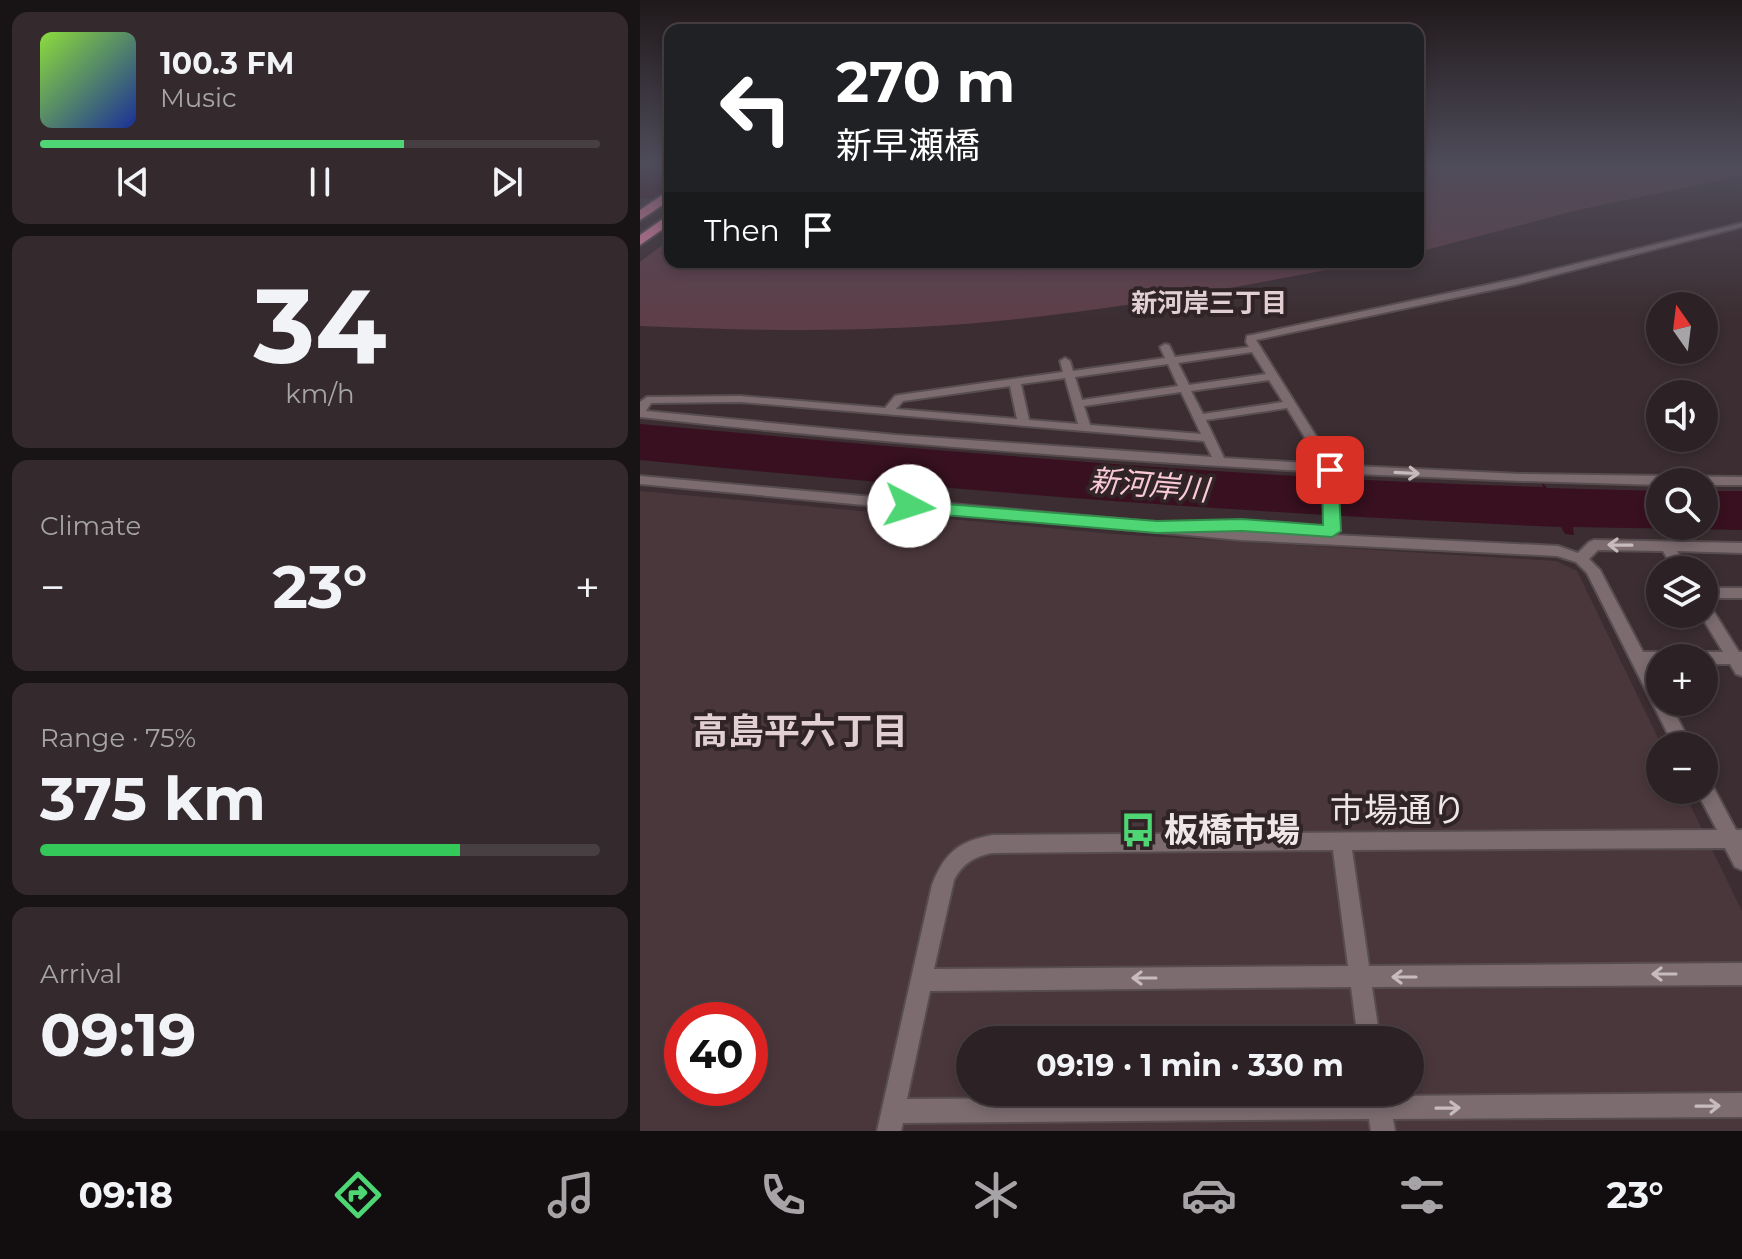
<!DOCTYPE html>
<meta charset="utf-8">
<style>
:root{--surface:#2c2225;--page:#342a2d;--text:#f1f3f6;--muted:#a6a4a7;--line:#483f42;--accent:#4ed675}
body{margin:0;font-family:Montserrat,"Noto Sans JP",sans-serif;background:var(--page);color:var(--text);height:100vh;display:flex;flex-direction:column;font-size:30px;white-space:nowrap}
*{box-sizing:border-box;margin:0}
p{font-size:26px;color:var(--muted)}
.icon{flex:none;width:44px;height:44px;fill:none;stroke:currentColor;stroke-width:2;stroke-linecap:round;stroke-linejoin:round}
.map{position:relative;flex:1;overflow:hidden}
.details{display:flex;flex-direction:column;gap:12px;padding:12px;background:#181314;width:640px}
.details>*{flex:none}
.hud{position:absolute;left:24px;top:24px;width:760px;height:244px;border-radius:16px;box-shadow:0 4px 12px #0003,0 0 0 2px var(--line);background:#202124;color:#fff;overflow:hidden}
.needle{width:52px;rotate:346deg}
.controls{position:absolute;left:1006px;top:292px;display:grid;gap:16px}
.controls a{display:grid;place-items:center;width:72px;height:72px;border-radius:50%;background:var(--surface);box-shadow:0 4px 12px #0003,0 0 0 2px var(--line);font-size:40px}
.speed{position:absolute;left:24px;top:1002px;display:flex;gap:16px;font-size:40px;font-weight:700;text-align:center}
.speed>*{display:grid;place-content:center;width:104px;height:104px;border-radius:50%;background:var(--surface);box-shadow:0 4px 12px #0003,0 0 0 2px var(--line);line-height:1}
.speed .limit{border:12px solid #d22;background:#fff;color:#111}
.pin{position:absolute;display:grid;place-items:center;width:68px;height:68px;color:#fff;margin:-34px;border-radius:16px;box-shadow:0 4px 12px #0006}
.me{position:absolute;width:88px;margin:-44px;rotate:95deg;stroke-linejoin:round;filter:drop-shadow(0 0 6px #0008)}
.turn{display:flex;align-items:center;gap:28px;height:168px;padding:0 40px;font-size:36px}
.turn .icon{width:104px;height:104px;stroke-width:2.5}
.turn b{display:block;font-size:56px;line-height:68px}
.then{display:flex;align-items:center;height:76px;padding:0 40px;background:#0003;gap:16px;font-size:30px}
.big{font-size:60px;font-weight:700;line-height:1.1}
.details .tile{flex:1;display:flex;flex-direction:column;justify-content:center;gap:12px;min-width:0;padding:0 28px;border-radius:16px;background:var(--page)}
.details .dial{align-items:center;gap:0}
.dial b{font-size:104px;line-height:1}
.song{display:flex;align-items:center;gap:24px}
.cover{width:96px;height:96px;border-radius:12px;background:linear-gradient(135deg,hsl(90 70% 55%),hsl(230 70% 35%))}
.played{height:8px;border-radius:4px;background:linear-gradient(90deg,var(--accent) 65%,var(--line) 65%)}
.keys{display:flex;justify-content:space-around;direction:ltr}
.heat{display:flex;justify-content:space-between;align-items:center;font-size:44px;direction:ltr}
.charge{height:12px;border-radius:6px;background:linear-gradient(90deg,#34c759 75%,var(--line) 0)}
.trip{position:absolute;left:316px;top:1026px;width:468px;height:80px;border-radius:40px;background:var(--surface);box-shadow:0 4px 12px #0003,0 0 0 2px var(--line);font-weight:700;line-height:80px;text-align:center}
.tab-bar{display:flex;height:128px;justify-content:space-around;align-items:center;background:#120e0f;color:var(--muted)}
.tab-bar .icon{width:56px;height:56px}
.tab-bar .on{color:var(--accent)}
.tab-bar b{font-size:36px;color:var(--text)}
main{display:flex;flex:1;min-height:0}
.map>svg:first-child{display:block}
.built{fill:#4a373c;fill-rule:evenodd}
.green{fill:#5e3e48}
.water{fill:#38101f}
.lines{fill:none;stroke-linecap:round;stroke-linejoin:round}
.minor-casing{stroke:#574c4f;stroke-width:4}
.highway-casing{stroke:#574c4f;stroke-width:4}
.minor{fill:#7c6c70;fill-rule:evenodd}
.highway{fill:#f68baf;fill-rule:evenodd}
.oneway{stroke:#c7bbbe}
.route{fill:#4ed675;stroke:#338b4c;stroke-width:2}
.labels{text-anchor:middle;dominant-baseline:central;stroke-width:8;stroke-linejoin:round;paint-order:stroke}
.far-neighbourhood-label{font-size:26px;font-weight:bold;fill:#e1cfd4;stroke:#312427}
.water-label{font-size:30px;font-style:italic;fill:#fac9d7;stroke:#312427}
.near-street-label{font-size:34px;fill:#efe6e8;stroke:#312427}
.near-poi-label{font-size:34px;font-weight:bold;fill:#efe6e8;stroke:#312427;text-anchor:start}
.near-neighbourhood-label{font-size:36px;font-weight:bold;fill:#e1cfd4;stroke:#312427}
</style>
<main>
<section class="details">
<div class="tile">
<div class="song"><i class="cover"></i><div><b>100.3 FM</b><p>Music</p></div></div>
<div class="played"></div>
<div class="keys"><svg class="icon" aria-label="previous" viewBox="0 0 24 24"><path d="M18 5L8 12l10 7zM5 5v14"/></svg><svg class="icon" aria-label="pause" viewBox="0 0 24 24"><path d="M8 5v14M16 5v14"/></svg><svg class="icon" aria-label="next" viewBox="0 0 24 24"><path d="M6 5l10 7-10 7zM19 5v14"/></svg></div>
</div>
<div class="tile dial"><b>34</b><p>km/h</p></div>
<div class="tile"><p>Climate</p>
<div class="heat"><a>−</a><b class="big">23°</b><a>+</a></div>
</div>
<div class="tile"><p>Range · 75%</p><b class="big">375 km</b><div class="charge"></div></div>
<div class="tile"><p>Arrival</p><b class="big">09:19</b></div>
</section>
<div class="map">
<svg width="1102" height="1131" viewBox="0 0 1102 1131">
<rect width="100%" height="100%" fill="#3b2d31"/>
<path class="built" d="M 0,491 L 474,534 L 916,561 L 937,571 L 1022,746 L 1020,790 L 1043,790 L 1102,911 L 1102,1131 L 0,1131 ZM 42,1020 L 110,1020 L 110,1088 L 42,1088 ZM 330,1040 L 770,1040 L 770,1092 L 330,1092 Z"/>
<g class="green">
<path d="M 778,164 L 1102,164 L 1102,176 L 938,210 L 778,252 Z"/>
<path d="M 30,239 L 30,262 L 727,262 C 579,291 429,319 278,327 C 185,332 93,330 0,326 L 0,262 Z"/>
</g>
<g class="water">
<path d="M 0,164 L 30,164 L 30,200 L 0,198 Z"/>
<path d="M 0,424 C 301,451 602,478 903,487 L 902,482 L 907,488 L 1020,491 L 1020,526 L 1064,526 L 1064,491 L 1102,491 L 1102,530 L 933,527 L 934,535 L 925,534 L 921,527 C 613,514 307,490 0,460 Z"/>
</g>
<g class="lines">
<g class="minor-casing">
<g id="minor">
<path d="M 1102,223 L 1102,227 L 875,285 L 616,340 L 694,465 L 880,474 L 1102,477 L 1102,485 L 1064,485 L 1064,482 L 1020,482 L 1020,485 L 880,481 L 695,473 L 699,531 L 693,535 L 918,546 L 938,553 L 949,542 L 954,540 L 1102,543 L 1102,553 L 1037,551 L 1048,570 L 1034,570 L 1023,551 L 958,550 L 949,559 L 960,570 L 1003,652 L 1083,652 L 1060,614 L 1064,614 L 1064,603 L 1069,604 L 1099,652 L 1102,652 L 1102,676 L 1096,674 L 1090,664 L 1064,664 L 1064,658 L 1020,658 L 1020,664 L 1009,664 L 1020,684 L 1020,702 L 1029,702 L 1052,746 L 1034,746 L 947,573 L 936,562 L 917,556 L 600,540 L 0,484 L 0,476 L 600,530 L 690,535 L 685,531 L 682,472 C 455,459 227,442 0,417 L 0,402 L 7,397 L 100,396 L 245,408 L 255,396 L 259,395 L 423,372 L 420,361 L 425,358 L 430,361 L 433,371 L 525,358 L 520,347 L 525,344 L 529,345 L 535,357 L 609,347 L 606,342 L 607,336 L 875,279 ZM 612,352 L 626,374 L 549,385 L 538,363 ZM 528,364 L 538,386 L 442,400 L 435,377 ZM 425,378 L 438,424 L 389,420 L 381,384 ZM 629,380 L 643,402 L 563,414 L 551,391 ZM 370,386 L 377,419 L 256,409 L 263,401 ZM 541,392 L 561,434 L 450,425 L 444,406 ZM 100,402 L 564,441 L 572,457 L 256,435 L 6,411 L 11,403 ZM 647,408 L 681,464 L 584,458 L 566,420 Z"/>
<rect x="1064" y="588" width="38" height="10"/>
<path d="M 1064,779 L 1070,781 L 1096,830 L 1102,830 L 1102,870 L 1095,867 L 1085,848 L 712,850 L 729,966 L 1102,963 L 1102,985 L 732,987 L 740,1040 L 718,1040 L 711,987 L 290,991 L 267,1099 L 726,1096 L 725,1092 L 749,1092 L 749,1096 L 1102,1093 L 1102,1117 L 753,1119 L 755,1131 L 731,1131 L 729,1119 L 263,1123 L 261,1131 L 237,1131 L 292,885 C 304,853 319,841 353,835 L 1077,830 L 1056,790 L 1064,790 ZM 693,850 L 708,966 L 294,969 L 314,880 C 323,863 335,856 353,853 Z"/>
</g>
</g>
<g class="highway-casing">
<g id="highway">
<path d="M 30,190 L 30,200 L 0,220 L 0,210 Z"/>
<path d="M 30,214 L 30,224 L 0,245 L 0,235 Z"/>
</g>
</g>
<use href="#minor" class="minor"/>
<use href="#highway" class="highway"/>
</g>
<defs><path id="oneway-shaft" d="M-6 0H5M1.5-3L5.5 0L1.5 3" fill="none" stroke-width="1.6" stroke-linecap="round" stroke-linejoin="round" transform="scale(2)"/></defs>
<g class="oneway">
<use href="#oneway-shaft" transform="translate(767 473) rotate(3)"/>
<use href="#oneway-shaft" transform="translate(980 545) rotate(-179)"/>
<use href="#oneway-shaft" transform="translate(1024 974) rotate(180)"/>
<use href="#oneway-shaft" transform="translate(764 977) rotate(180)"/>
<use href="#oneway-shaft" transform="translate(504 978) rotate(180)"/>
<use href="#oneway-shaft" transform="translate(1068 1106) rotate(-1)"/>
<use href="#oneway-shaft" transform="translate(808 1108) rotate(-1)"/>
</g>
<linearGradient id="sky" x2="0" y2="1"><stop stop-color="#20191b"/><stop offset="0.51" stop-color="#4f4c5a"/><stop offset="1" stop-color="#4f4c5a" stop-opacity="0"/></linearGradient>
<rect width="1102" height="322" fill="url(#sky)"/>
<path class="route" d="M 690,465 L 698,470 L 701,531 L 692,537 L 602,531 L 517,533 L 269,512 L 261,506 L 269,501 L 517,521 L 602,519 L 683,525 L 682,470 Z"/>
<defs>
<g id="bus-bare" transform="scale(2.76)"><path d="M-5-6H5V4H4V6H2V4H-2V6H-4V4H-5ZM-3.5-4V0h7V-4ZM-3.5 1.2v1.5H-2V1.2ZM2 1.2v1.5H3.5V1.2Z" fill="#4ed675" stroke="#312427" stroke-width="2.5" paint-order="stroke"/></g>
</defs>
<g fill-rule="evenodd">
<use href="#bus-bare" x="498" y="830"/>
</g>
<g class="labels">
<g class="far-neighbourhood-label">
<text x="569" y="303">新河岸三丁目</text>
</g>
<g class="water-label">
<text transform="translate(509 485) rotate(5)">新河岸川</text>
</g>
<g class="near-street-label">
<text x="758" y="810">市場通り</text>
</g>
<g class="near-poi-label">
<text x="524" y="830">板橋市場</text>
</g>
<g class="near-neighbourhood-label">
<text x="160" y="731">高島平六丁目</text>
</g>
</g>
</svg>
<div class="controls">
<a><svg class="needle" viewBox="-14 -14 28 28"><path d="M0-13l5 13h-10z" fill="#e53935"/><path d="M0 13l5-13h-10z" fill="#a6a4a7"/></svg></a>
<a><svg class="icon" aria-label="sound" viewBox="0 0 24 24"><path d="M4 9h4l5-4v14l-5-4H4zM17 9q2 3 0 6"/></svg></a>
<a><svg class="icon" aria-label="search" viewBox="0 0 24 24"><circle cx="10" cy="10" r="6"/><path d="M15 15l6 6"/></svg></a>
<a><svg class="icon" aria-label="layers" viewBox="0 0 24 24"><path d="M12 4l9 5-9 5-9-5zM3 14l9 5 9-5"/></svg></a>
<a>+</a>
<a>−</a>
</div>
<div class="speed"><div class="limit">40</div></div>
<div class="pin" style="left:690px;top:470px;background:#d93025"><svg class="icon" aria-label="arrive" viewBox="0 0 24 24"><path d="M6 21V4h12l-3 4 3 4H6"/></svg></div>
<svg class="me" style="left:269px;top:506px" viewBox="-20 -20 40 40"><circle r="19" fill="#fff"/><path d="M0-13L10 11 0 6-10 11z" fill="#4ed675"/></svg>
<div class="trip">09:19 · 1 min · 330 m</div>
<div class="hud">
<div class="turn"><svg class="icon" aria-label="left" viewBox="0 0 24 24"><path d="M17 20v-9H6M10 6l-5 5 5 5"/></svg><div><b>270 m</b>新早瀬橋</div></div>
<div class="then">Then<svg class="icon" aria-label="arrive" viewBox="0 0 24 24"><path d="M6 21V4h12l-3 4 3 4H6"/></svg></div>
</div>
</div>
</main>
<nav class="tab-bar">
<b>09:18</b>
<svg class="icon on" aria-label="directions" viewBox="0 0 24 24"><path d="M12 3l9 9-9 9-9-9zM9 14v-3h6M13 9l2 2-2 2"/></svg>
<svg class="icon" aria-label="music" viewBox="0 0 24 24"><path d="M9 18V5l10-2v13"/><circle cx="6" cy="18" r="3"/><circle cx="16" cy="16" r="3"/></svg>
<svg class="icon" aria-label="phone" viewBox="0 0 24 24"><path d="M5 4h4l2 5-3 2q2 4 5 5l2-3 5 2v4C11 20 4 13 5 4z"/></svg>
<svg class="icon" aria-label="climate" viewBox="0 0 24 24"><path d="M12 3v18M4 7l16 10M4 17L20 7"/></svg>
<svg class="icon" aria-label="car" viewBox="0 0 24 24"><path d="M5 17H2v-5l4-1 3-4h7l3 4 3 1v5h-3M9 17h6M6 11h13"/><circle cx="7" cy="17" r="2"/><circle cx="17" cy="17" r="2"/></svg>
<svg class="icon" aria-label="filters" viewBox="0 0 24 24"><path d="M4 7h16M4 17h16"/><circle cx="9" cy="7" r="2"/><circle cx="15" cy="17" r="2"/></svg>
<b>23°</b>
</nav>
